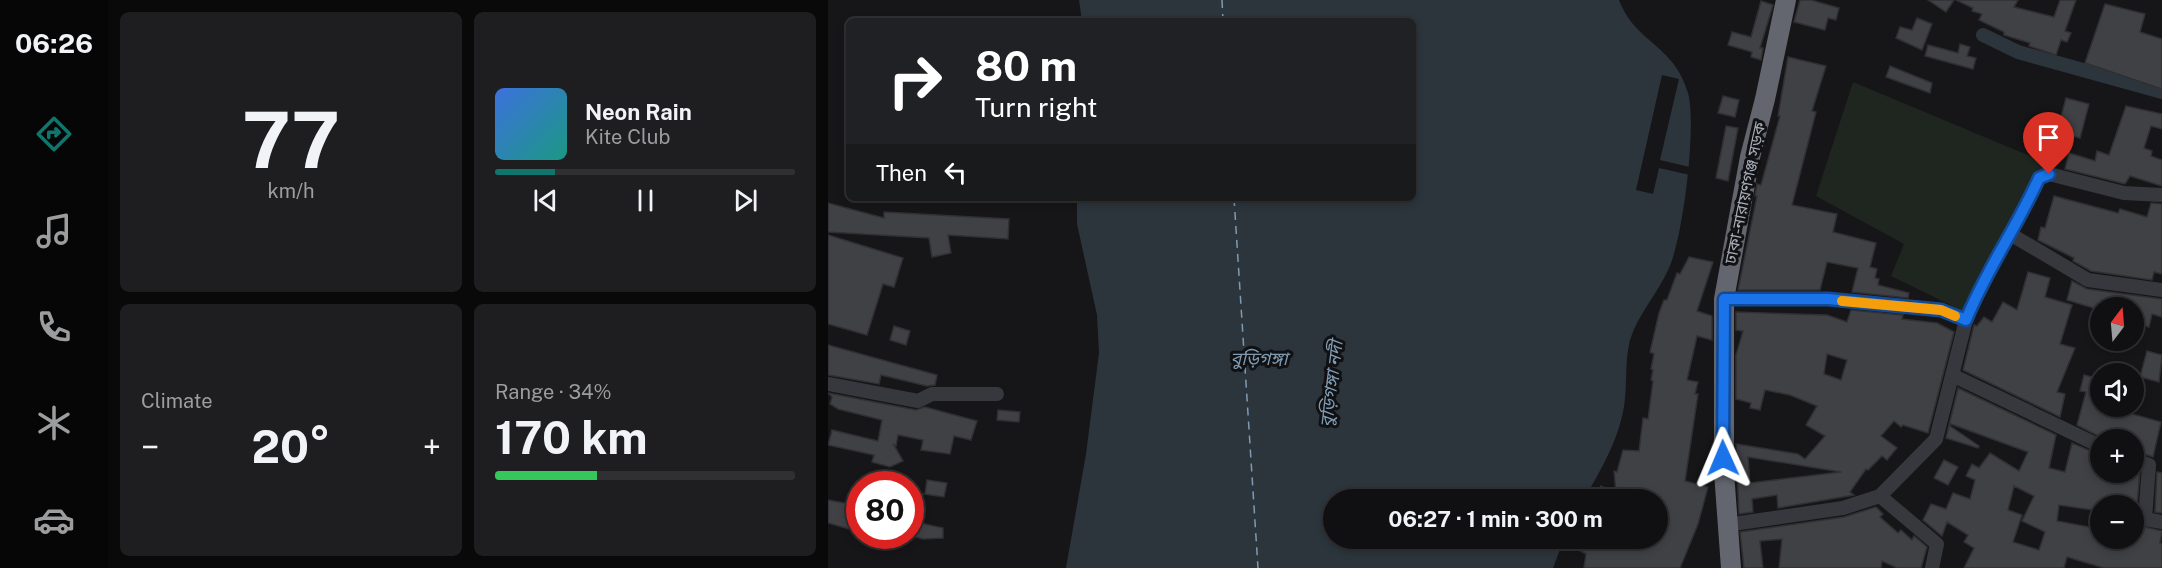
<!DOCTYPE html>
<meta charset="utf-8">
<style>
:root{--surface:#101012;--page:#1e1e20;--text:#f1f3f6;--muted:#9c9d9f;--line:#303032;--accent:#0f766e}
body{margin:0;font-family:"Public Sans","Noto Sans Bengali",sans-serif;background:var(--page);color:var(--text);height:100vh;display:flex;flex-direction:column;font-size:22px;white-space:nowrap}
*{box-sizing:border-box;margin:0}
p{font-size:20px;color:var(--muted)}
.icon{flex:none;width:33px;height:33px;fill:none;stroke:currentColor;stroke-width:2;stroke-linecap:round;stroke-linejoin:round}
.map{position:relative;flex:1;overflow:hidden}
.drawer{display:flex;flex-direction:column;gap:12px;padding:12px;background:#09090a;width:720px}
.drawer>*{flex:none}
.guide{position:absolute;left:18px;top:18px;width:570px;height:183px;border-radius:9px;box-shadow:0 3px 9px #0003,0 0 0 2px var(--line);background:#202124;color:#fff;overflow:hidden}
.needle{width:39px;rotate:16deg}
.fabs{position:absolute;left:1262px;top:297px;display:grid;gap:12px}
.fabs a{display:grid;place-items:center;width:54px;height:54px;border-radius:50%;background:var(--surface);box-shadow:0 3px 9px #0003,0 0 0 2px var(--line);font-size:30px}
.speed{position:absolute;left:18px;top:471px;display:flex;gap:12px;font-size:30px;font-weight:700;text-align:center}
.speed>*{display:grid;place-content:center;width:78px;height:78px;border-radius:50%;background:var(--surface);box-shadow:0 3px 9px #0003,0 0 0 2px var(--line);line-height:1}
.speed .limit{border:9px solid #d22;background:#fff;color:#111}
.pin{position:absolute;display:grid;place-items:center;width:51px;height:51px;color:#fff;margin:-62px -26px;border-radius:50% 50% 50% 0;rotate:-45deg;box-shadow:0 0 6px #0007}
.pin .icon{rotate:45deg}
.me{position:absolute;width:66px;margin:-33px;rotate:359deg;stroke-linejoin:round;filter:drop-shadow(0 0 4px #0008)}
.turn{display:flex;align-items:center;gap:21px;height:126px;padding:0 30px;font-size:27px}
.turn .icon{width:78px;height:78px;stroke-width:2.5}
.turn b{display:block;font-size:42px;line-height:51px}
.then{display:flex;align-items:center;height:57px;padding:0 30px;background:#0003;gap:12px;font-size:22px}
.big{font-size:45px;font-weight:700;line-height:1.1}
.drawer .widget{flex:1;display:flex;flex-direction:column;justify-content:center;gap:9px;min-width:0;padding:0 21px;border-radius:9px;background:var(--page)}
.drawer .dial{align-items:center;gap:0}
.dial b{font-size:78px;line-height:1}
.song{display:flex;align-items:center;gap:18px}
.cover{width:72px;height:72px;border-radius:9px;background:linear-gradient(135deg,hsl(220 70% 55%),hsl(170 70% 35%))}
.played{height:6px;border-radius:3px;background:linear-gradient(90deg,var(--accent) 20%,var(--line) 20%)}
.keys{display:flex;justify-content:space-around;direction:ltr}
.heat{display:flex;justify-content:space-between;align-items:center;font-size:33px;direction:ltr}
.charge{height:9px;border-radius:4px;background:linear-gradient(90deg,#34c759 34%,var(--line) 0)}
.drawer .tiles{flex:1;display:grid;gap:12px;grid-template-columns:repeat(2,1fr)}
.trip{position:absolute;left:495px;top:489px;width:345px;height:60px;border-radius:30px;background:var(--surface);box-shadow:0 3px 9px #0003,0 0 0 2px var(--line);font-weight:700;line-height:60px;text-align:center}
main{display:flex;flex:1;min-height:0}
.menu{display:flex;flex-direction:column;width:108px;justify-content:space-around;align-items:center;background:#060607;color:var(--muted)}
.menu .icon{width:42px;height:42px}
.menu .selected{color:var(--accent)}
.menu b{font-size:27px;color:var(--text)}
.map>svg:first-child{display:block}
.green{fill:#1e261f}
.water{fill:#2c353c}
.pier{fill:#161618}
.lines{fill:none;stroke-linecap:round;stroke-linejoin:round}
.canal{stroke:#2c353c;stroke-width:14}
.ferry{stroke:#7f9bb3;stroke-width:1.5;stroke-dasharray:8 6;stroke-linecap:butt}
.building{fill:#404145;stroke:#303034;stroke-width:1.5;fill-rule:evenodd}
.minor{stroke:#37383d;stroke-width:14}
.highway{stroke:#63666e;stroke-width:20}
.route-casing{stroke:#114b97;stroke-width:15}
.route{stroke:#1a73e8;stroke-width:10}
.slow{stroke:#f59e0b;stroke-width:10}
.labels{text-anchor:middle;dominant-baseline:central;stroke-width:6;stroke-linejoin:round;paint-order:stroke}
.street-label{font-size:16px;fill:#a8adb8;stroke:#111113}
.water-label{font-size:18px;font-style:italic;fill:#7f9bb3;stroke:#111113}
</style>
<main>
<nav class="menu">
<b>06:26</b>
<svg class="icon selected" aria-label="directions" viewBox="0 0 24 24"><path d="M12 3l9 9-9 9-9-9zM9 14v-3h6M13 9l2 2-2 2"/></svg>
<svg class="icon" aria-label="music" viewBox="0 0 24 24"><path d="M9 18V5l10-2v13"/><circle cx="6" cy="18" r="3"/><circle cx="16" cy="16" r="3"/></svg>
<svg class="icon" aria-label="phone" viewBox="0 0 24 24"><path d="M5 4h4l2 5-3 2q2 4 5 5l2-3 5 2v4C11 20 4 13 5 4z"/></svg>
<svg class="icon" aria-label="climate" viewBox="0 0 24 24"><path d="M12 3v18M4 7l16 10M4 17L20 7"/></svg>
<svg class="icon" aria-label="car" viewBox="0 0 24 24"><path d="M5 17H2v-5l4-1 3-4h7l3 4 3 1v5h-3M9 17h6M6 11h13"/><circle cx="7" cy="17" r="2"/><circle cx="17" cy="17" r="2"/></svg>
</nav>
<section class="drawer">
<div class="tiles">
<div class="widget dial"><b>77</b><p>km/h</p></div>
<div class="widget">
<div class="song"><i class="cover"></i><div><b>Neon Rain</b><p>Kite Club</p></div></div>
<div class="played"></div>
<div class="keys"><svg class="icon" aria-label="previous" viewBox="0 0 24 24"><path d="M18 5L8 12l10 7zM5 5v14"/></svg><svg class="icon" aria-label="pause" viewBox="0 0 24 24"><path d="M8 5v14M16 5v14"/></svg><svg class="icon" aria-label="next" viewBox="0 0 24 24"><path d="M6 5l10 7-10 7zM19 5v14"/></svg></div>
</div>
<div class="widget"><p>Climate</p>
<div class="heat"><a>−</a><b class="big">20°</b><a>+</a></div>
</div>
<div class="widget"><p>Range · 34%</p><b class="big">170 km</b><div class="charge"></div></div>
</div>
</section>
<div class="map">
<svg width="1334" height="568" viewBox="0 0 1334 568">
<rect width="100%" height="100%" fill="#161618"/>
<path class="green" d="M 1025,82 L 1223,165 L 1141,314 L 1063,276 L 1076,244 L 988,196 Z"/>
<path class="water" d="M 251,0 L 791,0 C 807,43 846,44 860,93 C 869,125 855,238 841,268 C 830,293 810,314 802,340 C 797,360 799,379 797,399 C 793,436 774,468 756,499 L 506,500 L 506,538 L 736,539 L 725,568 L 238,568 L 258,454 L 271,353 L 269,315 L 249,224 L 249,198 L 585,198 L 585,21 L 254,21 Z"/>
<path class="pier" d="M 834,75 L 851,79 L 832,160 L 862,167 L 862,175 L 831,168 L 825,194 L 808,190 Z"/>
<g class="lines">
<path class="canal" d="M 1155,35 L 1190,52 L 1334,92"/>
<g class="ferry">
<path d="M 394,0 L 395,21"/>
<path d="M 406,198 L 430,568"/>
</g>
</g>
<g class="building">
<path d="M 972,0 L 983,0 L 1011,8 L 1008,20 L 1000,18 L 997,30 L 966,22 Z"/>
<path d="M 1100,0 L 1126,0 L 1118,12 Z"/>
<path d="M 1128,0 L 1190,0 L 1186,7 L 1226,17 L 1232,0 L 1248,0 L 1237,31 L 1243,33 L 1239,42 L 1233,40 L 1228,55 L 1201,46 L 1202,43 L 1176,35 L 1176,32 L 1151,20 L 1154,14 L 1144,11 L 1145,8 Z"/>
<path d="M 933,1 L 945,5 L 932,48 L 935,48 L 933,60 L 923,57 L 924,52 L 900,45 L 904,32 L 923,37 Z"/>
<path d="M 1277,4 L 1317,14 L 1312,32 L 1334,39 L 1334,89 L 1257,63 Z"/>
<path d="M 1089,18 L 1104,24 L 1094,50 L 1068,38 L 1072,27 L 1084,30 Z"/>
<path d="M 1132,44 L 1142,47 L 1139,56 L 1148,58 L 1145,69 L 1097,56 L 1100,45 L 1130,53 Z"/>
<path d="M 960,57 L 998,66 L 984,111 L 988,112 L 964,205 L 1009,214 L 1005,232 L 1048,243 L 1042,267 L 1049,269 L 1047,278 L 1051,279 L 1050,285 L 1081,293 L 1080,298 L 1024,292 L 1030,268 L 999,262 L 992,290 L 910,290 L 929,196 L 927,196 L 929,184 L 933,185 L 952,116 L 950,116 Z"/>
<path d="M 1062,66 L 1104,83 L 1102,93 L 1058,77 Z"/>
<path d="M 895,96 L 911,100 L 907,117 L 890,113 Z"/>
<path d="M 1238,98 L 1261,104 L 1252,138 L 1229,132 Z"/>
<path d="M 1298,106 L 1334,114 L 1334,129 L 1323,126 L 1316,148 L 1324,151 L 1323,156 L 1334,160 L 1334,186 L 1302,176 L 1297,184 L 1237,169 L 1241,153 L 1267,161 L 1269,151 L 1281,155 Z"/>
<path d="M 898,126 L 910,128 L 900,181 L 888,178 Z"/>
<path d="M 1226,196 L 1290,213 L 1292,209 L 1319,217 L 1323,203 L 1334,204 L 1334,274 L 1326,272 L 1324,280 L 1263,271 L 1245,261 L 1246,258 L 1210,240 L 1213,227 L 1217,228 Z"/>
<path d="M 0,203 L 56,218 L 56,212 L 181,219 L 180,239 L 120,235 L 123,253 L 104,257 L 101,238 L 0,232 Z"/>
<path d="M 0,235 L 75,258 L 66,287 L 55,284 L 39,335 L 0,324 Z"/>
<path d="M 861,257 L 885,262 L 869,311 L 884,316 L 884,340 L 869,336 L 859,380 L 870,382 L 867,394 L 870,394 L 857,481 L 880,487 L 870,524 L 852,568 L 756,568 L 758,554 L 729,538 L 791,538 L 807,546 L 813,538 L 830,538 L 830,500 L 770,498 L 773,486 L 788,493 L 786,471 L 789,472 L 795,450 L 811,451 L 815,418 L 820,419 L 825,381 L 823,380 L 825,370 L 823,369 L 826,354 L 822,352 L 831,313 L 836,300 L 839,300 L 849,273 L 852,274 Z"/>
<path d="M 1200,272 L 1222,278 L 1217,297 L 1244,305 L 1232,344 L 1247,348 L 1229,392 L 1237,394 L 1232,417 L 1135,370 L 1146,325 L 1149,326 L 1156,317 L 1164,322 L 1175,302 L 1189,310 Z"/>
<path d="M 1244,281 L 1259,289 L 1334,299 L 1334,317 L 1324,314 L 1321,327 L 1305,322 L 1305,308 L 1272,308 L 1272,310 L 1239,300 Z"/>
<path d="M 1023,310 L 1075,315 L 1074,319 L 1109,323 L 1126,332 L 1100,433 L 1075,425 L 1073,427 L 1066,421 L 1053,436 L 1069,448 L 1059,460 L 1054,456 L 1040,470 L 1038,469 L 1022,492 L 1026,495 L 950,508 L 949,495 L 924,499 L 925,512 L 911,514 L 908,444 L 970,454 L 977,459 L 997,436 L 978,425 L 989,406 L 962,395 L 937,390 L 932,410 L 922,408 L 923,403 L 908,399 L 908,355 L 915,331 L 908,330 L 908,312 L 999,315 L 1019,322 ZM 999,354 L 1019,360 L 1013,380 L 996,374 ZM 920,457 L 1013,472 L 922,483 Z"/>
<path d="M 66,326 L 82,331 L 78,345 L 62,340 Z"/>
<path d="M 0,345 L 109,375 L 107,385 L 99,386 L 53,375 L 51,384 L 0,375 Z"/>
<path d="M 1319,351 L 1334,355 L 1331,382 L 1312,377 Z"/>
<path d="M 1256,375 L 1272,379 L 1272,406 L 1306,406 L 1304,414 L 1333,422 L 1325,457 L 1305,450 L 1305,440 L 1280,435 L 1278,440 L 1249,425 L 1258,392 L 1252,391 Z"/>
<path d="M 1130,388 L 1228,435 L 1221,468 L 1237,472 L 1244,443 L 1272,455 L 1272,472 L 1305,474 L 1305,469 L 1312,471 L 1308,516 L 1305,506 L 1281,502 L 1280,506 L 1272,506 L 1272,511 L 1231,505 L 1229,521 L 1272,529 L 1272,538 L 1305,538 L 1305,535 L 1310,536 L 1312,526 L 1334,531 L 1332,543 L 1334,544 L 1334,568 L 1276,568 L 1239,557 L 1236,568 L 1136,568 L 1146,548 L 1136,542 L 1140,535 L 1119,522 L 1114,536 L 1095,520 L 1103,504 L 1118,509 L 1125,493 L 1142,499 L 1147,480 L 1138,476 L 1144,464 L 1151,468 L 1162,453 L 1191,471 L 1200,452 L 1123,424 L 1122,426 L 1151,446 L 1150,448 L 1118,438 ZM 1186,486 L 1206,496 L 1194,521 L 1217,532 L 1211,550 L 1185,542 L 1194,515 L 1180,510 Z"/>
<path d="M 0,393 L 88,410 L 97,407 L 149,421 L 143,440 L 126,436 L 122,454 L 93,450 L 95,440 L 70,435 L 68,446 L 66,445 L 75,461 L 62,467 L 44,462 L 46,455 L 0,445 L 4,430 L 50,441 L 54,420 L 10,409 L 2,404 L 4,397 Z"/>
<path d="M 170,410 L 192,412 L 191,422 L 169,420 Z"/>
<path d="M 1116,460 L 1130,467 L 1120,485 L 1106,478 Z"/>
<path d="M 1329,472 L 1334,473 L 1334,513 L 1327,512 Z"/>
<path d="M 99,480 L 119,483 L 116,497 L 97,494 Z"/>
<path d="M 84,493 L 95,494 L 86,530 L 82,529 Z"/>
<path d="M 0,500 L 32,506 L 25,530 L 0,523 Z"/>
<path d="M 1048,507 L 1055,514 L 1052,517 L 1070,533 L 1073,530 L 1084,540 L 1086,536 L 1099,547 L 1093,568 L 1069,568 L 1054,561 L 1053,568 L 951,568 L 954,539 L 932,541 L 935,568 L 916,568 L 912,532 L 1016,517 Z"/>
<path d="M 88,522 L 115,528 L 115,538 L 95,539 L 84,536 Z"/>
</g>
<g class="lines">
<g class="minor">
<path d="M 1182,234 L 1260,280 L 1334,290"/>
<path d="M 896,299 L 1000,299 L 1113,310 L 1138,320 C 1158,270 1189,227 1211,178 L 1221,174 L 1296,193 L 1334,195"/>
<path d="M 1126,376 L 1272,446"/>
<path d="M 0,384 L 90,401 L 104,394 L 169,394"/>
<path d="M 1305,459 L 1321,465 L 1317,519 L 1334,522"/>
<path d="M 1052,496 L 1108,439 L 1138,320"/>
<path d="M 898,525 L 1015,508 L 1052,496 L 1109,544 L 1104,568"/>
</g>
<path class="highway" d="M 903,568 L 896,472 L 896,299 L 922,157 L 937,99 L 958,0"/>
</g>
<g class="lines">
<g class="route-casing">
<path id="route" d="M 895,458 L 896,299 L 1000,299 L 1113,310 L 1138,320 C 1158,270 1189,227 1211,178 L 1221,174"/>
</g>
<use href="#route" class="route"/>
<path class="slow" d="M 1014,301 L 1113,310 L 1127,316"/>
</g>
<g class="labels">
<g class="street-label">
<text transform="translate(917 193) rotate(-78)">ঢাকা-নারায়ণগঞ্জ সড়ক</text>
</g>
<g class="water-label">
<text x="431" y="358">বুড়িগঙ্গা</text>
<text transform="translate(503 384) rotate(-83)">বুড়িগঙ্গা নদী</text>
</g>
</g>
</svg>
<div class="fabs">
<a><svg class="needle" viewBox="-14 -14 28 28"><path d="M0-13l5 13h-10z" fill="#e53935"/><path d="M0 13l5-13h-10z" fill="#9c9d9f"/></svg></a>
<a><svg class="icon" aria-label="sound" viewBox="0 0 24 24"><path d="M4 9h4l5-4v14l-5-4H4zM17 9q2 3 0 6"/></svg></a>
<a>+</a>
<a>−</a>
</div>
<div class="speed"><div class="limit">80</div></div>
<div class="pin" style="left:1221px;top:174px;background:#d93025"><svg class="icon" aria-label="arrive" viewBox="0 0 24 24"><path d="M6 21V4h12l-3 4 3 4H6"/></svg></div>
<svg class="me" style="left:895px;top:458px" viewBox="-20 -20 40 40"><path d="M0-17L14 15 0 8-14 15z" fill="#1a73e8" stroke="#fff" stroke-width="4"/></svg>
<div class="trip">06:27 · 1 min · 300 m</div>
<div class="guide">
<div class="turn"><svg class="icon" aria-label="right" viewBox="0 0 24 24"><path d="M7 20v-9h11M14 6l5 5-5 5"/></svg><div><b>80 m</b>Turn right</div></div>
<div class="then">Then<svg class="icon" aria-label="left" viewBox="0 0 24 24"><path d="M17 20v-9H6M10 6l-5 5 5 5"/></svg></div>
</div>
</div>
</main>
